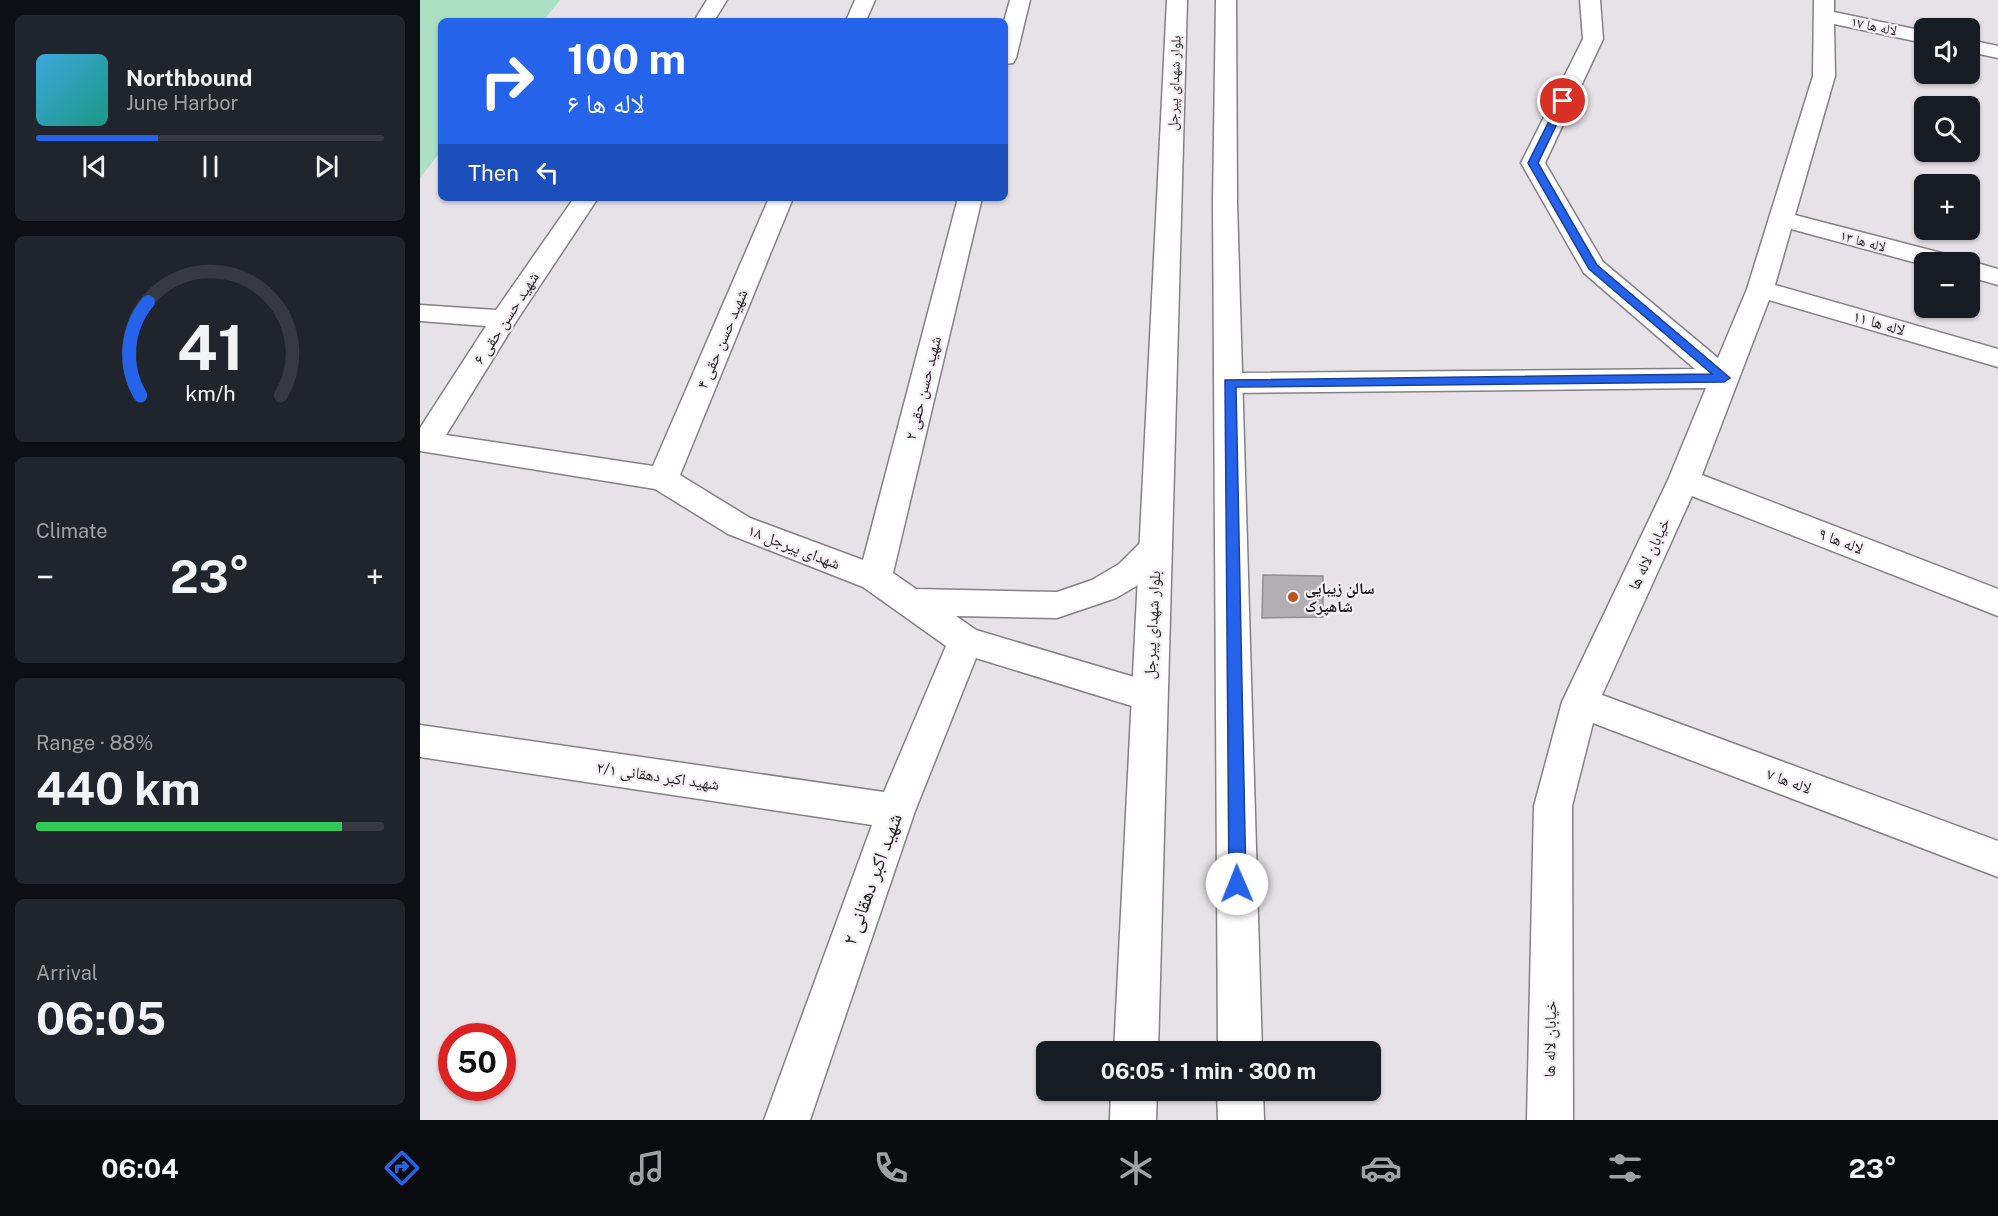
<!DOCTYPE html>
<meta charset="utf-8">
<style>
:root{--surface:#171b24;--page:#20242c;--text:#f1f3f6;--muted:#9ea1a6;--line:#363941;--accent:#2563eb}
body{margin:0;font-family:"Public Sans","Noto Naskh Arabic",sans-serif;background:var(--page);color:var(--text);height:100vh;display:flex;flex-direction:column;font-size:22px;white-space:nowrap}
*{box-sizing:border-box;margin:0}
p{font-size:20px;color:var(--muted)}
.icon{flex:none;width:33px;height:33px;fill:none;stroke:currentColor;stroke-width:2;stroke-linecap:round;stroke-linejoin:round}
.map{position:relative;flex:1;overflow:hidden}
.panel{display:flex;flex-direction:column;gap:15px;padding:15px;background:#0d0f14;width:420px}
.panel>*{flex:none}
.banner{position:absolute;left:18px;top:18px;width:570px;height:183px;border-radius:9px;box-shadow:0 2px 4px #0004;background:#2563eb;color:#fff;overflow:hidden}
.buttons{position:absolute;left:1494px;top:18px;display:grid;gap:12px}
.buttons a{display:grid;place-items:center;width:66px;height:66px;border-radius:9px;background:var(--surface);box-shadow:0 2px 4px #0004;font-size:30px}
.speed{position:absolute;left:18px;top:1023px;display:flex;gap:12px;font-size:30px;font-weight:700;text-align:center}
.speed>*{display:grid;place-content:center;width:78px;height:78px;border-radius:50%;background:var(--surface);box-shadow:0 2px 4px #0004;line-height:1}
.speed .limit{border:9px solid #d22;background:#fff;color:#111}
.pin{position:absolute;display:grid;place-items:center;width:51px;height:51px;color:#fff;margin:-26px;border:3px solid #fff;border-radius:50%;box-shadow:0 2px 6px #0007}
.me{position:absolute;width:66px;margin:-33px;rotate:359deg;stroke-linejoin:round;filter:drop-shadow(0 0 4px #0008)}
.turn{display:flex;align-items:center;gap:21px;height:126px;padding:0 30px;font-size:27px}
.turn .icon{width:78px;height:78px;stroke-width:2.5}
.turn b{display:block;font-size:42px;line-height:51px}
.then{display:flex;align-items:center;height:57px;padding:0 30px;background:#0003;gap:12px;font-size:22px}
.big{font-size:45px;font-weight:700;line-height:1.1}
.panel .widget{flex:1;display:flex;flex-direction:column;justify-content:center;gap:9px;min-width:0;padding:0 21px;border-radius:9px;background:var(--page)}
.panel .dial{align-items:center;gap:0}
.dial svg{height:156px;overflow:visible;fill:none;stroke:var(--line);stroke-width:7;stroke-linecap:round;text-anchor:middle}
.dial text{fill:var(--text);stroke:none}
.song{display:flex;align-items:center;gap:18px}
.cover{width:72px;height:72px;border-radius:9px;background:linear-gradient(135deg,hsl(200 70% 55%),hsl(170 70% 35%))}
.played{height:6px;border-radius:3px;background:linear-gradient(90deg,var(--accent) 35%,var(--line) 35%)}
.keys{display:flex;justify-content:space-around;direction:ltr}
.heat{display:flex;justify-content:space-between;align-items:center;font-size:33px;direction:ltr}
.charge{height:9px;border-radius:4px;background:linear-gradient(90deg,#34c759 88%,var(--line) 0)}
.trip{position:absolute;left:616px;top:1041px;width:345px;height:60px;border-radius:9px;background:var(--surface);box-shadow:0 2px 4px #0004;font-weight:700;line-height:60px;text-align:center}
.tabs{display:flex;height:96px;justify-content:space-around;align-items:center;background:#090b0e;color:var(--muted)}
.tabs .icon{width:42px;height:42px}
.tabs .active{color:var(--accent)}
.tabs b{font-size:27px;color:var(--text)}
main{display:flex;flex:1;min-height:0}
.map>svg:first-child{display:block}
.green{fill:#abe0c2}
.building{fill:#b3aeb3;stroke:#938e93;stroke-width:1.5}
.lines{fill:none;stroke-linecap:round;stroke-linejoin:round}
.minor-casing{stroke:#858085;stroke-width:3}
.major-casing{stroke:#858085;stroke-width:3}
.minor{fill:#fff;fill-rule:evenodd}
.major{fill:#fff;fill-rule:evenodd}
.route{fill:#2563eb;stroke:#184099;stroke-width:1.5}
.poi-dot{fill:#b8541e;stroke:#f5eff5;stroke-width:2}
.labels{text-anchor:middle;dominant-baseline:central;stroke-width:4.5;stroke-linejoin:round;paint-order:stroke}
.far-street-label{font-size:14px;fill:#1f1d1f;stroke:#f5eff5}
.street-label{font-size:16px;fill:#1f1d1f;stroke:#f5eff5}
.poi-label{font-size:16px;font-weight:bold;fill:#1f1d1f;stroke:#f5eff5;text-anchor:start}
.near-street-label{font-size:20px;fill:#1f1d1f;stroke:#f5eff5}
</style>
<main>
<section class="panel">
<div class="widget">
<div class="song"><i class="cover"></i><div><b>Northbound</b><p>June Harbor</p></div></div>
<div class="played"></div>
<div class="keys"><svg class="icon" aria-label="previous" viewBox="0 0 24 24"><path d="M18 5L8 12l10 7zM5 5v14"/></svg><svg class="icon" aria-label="pause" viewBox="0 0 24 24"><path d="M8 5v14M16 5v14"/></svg><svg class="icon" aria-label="next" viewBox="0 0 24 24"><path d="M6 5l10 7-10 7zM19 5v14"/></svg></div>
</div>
<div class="widget dial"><svg viewBox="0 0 100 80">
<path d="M14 69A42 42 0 1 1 86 69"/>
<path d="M14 69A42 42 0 0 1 18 21" stroke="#2563eb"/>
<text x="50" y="56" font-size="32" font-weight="700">41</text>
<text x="50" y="72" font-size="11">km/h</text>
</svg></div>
<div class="widget"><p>Climate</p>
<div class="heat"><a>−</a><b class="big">23°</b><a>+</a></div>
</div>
<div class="widget"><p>Range · 88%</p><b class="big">440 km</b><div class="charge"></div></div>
<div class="widget"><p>Arrival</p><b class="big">06:05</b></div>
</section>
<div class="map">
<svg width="1578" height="1120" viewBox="0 0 1578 1120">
<rect width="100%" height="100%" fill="#e7e2e7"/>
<path class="green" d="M 0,0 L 140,0 L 123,21 L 21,21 L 21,151 L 0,178 Z"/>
<path class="building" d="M 843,575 L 903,576 L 903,617 L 842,618 Z"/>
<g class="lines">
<g class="minor-casing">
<g id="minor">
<path d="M 287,0 L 307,0 L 294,21 L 274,21 Z"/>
<path d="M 435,0 L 455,0 L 446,21 L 426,21 Z"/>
<path d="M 590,0 L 610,0 L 596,58 L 593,63 L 585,64 L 584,21 Z"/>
<path d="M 1160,0 L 1180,0 L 1183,39 L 1125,163 L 1183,262 L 1298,358 L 1327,289 L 1393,76 L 1394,0 L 1414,0 L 1414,12 L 1504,31 L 1504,43 L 1414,24 L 1415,76 L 1375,215 L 1533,256 L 1537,262 L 1504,262 L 1504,265 L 1371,229 L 1355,285 L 1578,349 L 1578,367 L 1349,300 L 1282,475 L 1578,589 L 1578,616 L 1272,496 L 1182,695 L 1578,841 L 1578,877 L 1173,723 L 1152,806 L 1153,1120 L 1107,1120 L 1114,806 L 1142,702 L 1248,480 L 1286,388 L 810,393 L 800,390 L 796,383 L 800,376 L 810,373 L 1275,369 L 1164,273 L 1101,163 L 1163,39 Z"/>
<path d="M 1550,40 L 1578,46 L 1578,58 L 1550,52 Z"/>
<path d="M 154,198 L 178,198 L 97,320 L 26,435 L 233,466 L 349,198 L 373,198 L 260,475 L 330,518 L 443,560 L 538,198 L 562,198 L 473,573 L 496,589 L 637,592 L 672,580 L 699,564 L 724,539 L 736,536 L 748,539 L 752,548 L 748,557 L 723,582 L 696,598 L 637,618 L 536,616 L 556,630 L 741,685 L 746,696 L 741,707 L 728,711 L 556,658 L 495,811 L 390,1120 L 344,1120 L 452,825 L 0,757 L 0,725 L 464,792 L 526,646 L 443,587 L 308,534 L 235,489 L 0,451 L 0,428 L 66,326 L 0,321 L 0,305 L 76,310 Z"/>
<path d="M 1550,261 L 1578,269 L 1578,285 L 1550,277 L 1550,262 L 1545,262 Z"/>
</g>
</g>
<g class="major-casing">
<g id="major">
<path d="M 747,0 L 767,0 L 738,1052 L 694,1052 Z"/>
<path d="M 796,0 L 816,0 L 817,202 L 842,1052 L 798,1052 L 793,202 Z"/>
<path d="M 691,1090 L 737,1090 L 736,1120 L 690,1120 Z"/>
<path d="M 797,1090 L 843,1090 L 844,1120 L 798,1120 Z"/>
</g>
</g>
<use href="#minor" class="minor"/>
<use href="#major" class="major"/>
</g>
<path class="route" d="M 1143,98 L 1148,101 L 1118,163 L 1177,265 L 1310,378 L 1304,382 L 816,387 L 826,884 L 823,890 L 817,892 L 811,890 L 809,884 L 805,380 L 1292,374 L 1169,269 L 1108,163 L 1139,101 Z"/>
<circle class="poi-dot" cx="873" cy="597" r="6"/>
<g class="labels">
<g class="far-street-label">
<text transform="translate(1454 26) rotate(12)">لاله ها ۱۷</text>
<text transform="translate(754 83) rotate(-88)">بلوار شهدای پیرجل</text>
<text transform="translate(1443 241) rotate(15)">لاله ها ۱۳</text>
</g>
<g class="street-label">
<text transform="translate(86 318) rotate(-57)">شهید حسن حقی ۶</text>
<text transform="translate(1459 323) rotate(16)">لاله ها ۱۱</text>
<text transform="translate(302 339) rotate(-67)">شهید حسن حقی ۴</text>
<text transform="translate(503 388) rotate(-76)">شهید حسن حقی ۲</text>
<text transform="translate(1421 541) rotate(21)">لاله ها ۹</text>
<text transform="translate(374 547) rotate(21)">شهدای پیرجل ۱۸</text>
<text transform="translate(1229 554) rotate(-65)">خیابان لاله ها</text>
<text transform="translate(732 625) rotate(-87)">بلوار شهدای پیرجل</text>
<text transform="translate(238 776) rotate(8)">شهید اکبر دهقانی ۲/۱</text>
<text transform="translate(1369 781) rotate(20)">لاله ها ۷</text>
<text transform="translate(1130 1039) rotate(-89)">خیابان لاله ها</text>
</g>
<g class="poi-label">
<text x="885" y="588">سالن زیبایی<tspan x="885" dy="18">شاهپرک</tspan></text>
</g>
<g class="near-street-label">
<text transform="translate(452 879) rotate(-70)">شهید اکبر دهقانی ۲</text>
</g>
</g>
</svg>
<div class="buttons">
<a><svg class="icon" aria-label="sound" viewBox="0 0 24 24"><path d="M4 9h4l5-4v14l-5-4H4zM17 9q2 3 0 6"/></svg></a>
<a><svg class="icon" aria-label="search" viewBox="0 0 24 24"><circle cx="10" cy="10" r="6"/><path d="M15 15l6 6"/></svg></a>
<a>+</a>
<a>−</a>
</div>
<div class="speed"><div class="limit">50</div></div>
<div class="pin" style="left:1143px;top:101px;background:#d93025"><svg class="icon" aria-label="arrive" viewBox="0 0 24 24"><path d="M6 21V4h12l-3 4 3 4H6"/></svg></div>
<svg class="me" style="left:817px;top:884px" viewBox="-20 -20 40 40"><circle r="19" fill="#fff"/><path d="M0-13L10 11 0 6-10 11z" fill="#2563eb"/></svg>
<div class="trip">06:05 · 1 min · 300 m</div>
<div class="banner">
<div class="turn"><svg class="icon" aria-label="right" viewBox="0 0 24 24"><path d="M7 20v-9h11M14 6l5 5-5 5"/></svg><div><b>100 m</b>لاله ها ۶</div></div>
<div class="then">Then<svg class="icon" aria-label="left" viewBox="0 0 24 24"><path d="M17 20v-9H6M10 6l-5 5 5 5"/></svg></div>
</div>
</div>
</main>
<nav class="tabs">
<b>06:04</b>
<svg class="icon active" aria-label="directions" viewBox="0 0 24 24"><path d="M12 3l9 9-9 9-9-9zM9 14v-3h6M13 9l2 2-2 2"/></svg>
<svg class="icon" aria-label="music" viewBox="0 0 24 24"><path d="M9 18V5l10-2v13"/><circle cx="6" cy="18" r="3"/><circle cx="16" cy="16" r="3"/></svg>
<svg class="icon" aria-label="phone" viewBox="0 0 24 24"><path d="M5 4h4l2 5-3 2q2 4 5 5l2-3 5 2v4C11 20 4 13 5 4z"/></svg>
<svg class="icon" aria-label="climate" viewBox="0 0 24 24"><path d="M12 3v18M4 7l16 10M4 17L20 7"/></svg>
<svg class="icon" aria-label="car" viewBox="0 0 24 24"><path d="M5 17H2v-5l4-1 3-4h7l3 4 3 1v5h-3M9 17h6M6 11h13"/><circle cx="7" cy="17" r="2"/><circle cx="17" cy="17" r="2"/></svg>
<svg class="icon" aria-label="filters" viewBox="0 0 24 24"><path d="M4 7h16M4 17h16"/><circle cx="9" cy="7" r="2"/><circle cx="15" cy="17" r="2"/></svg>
<b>23°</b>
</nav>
